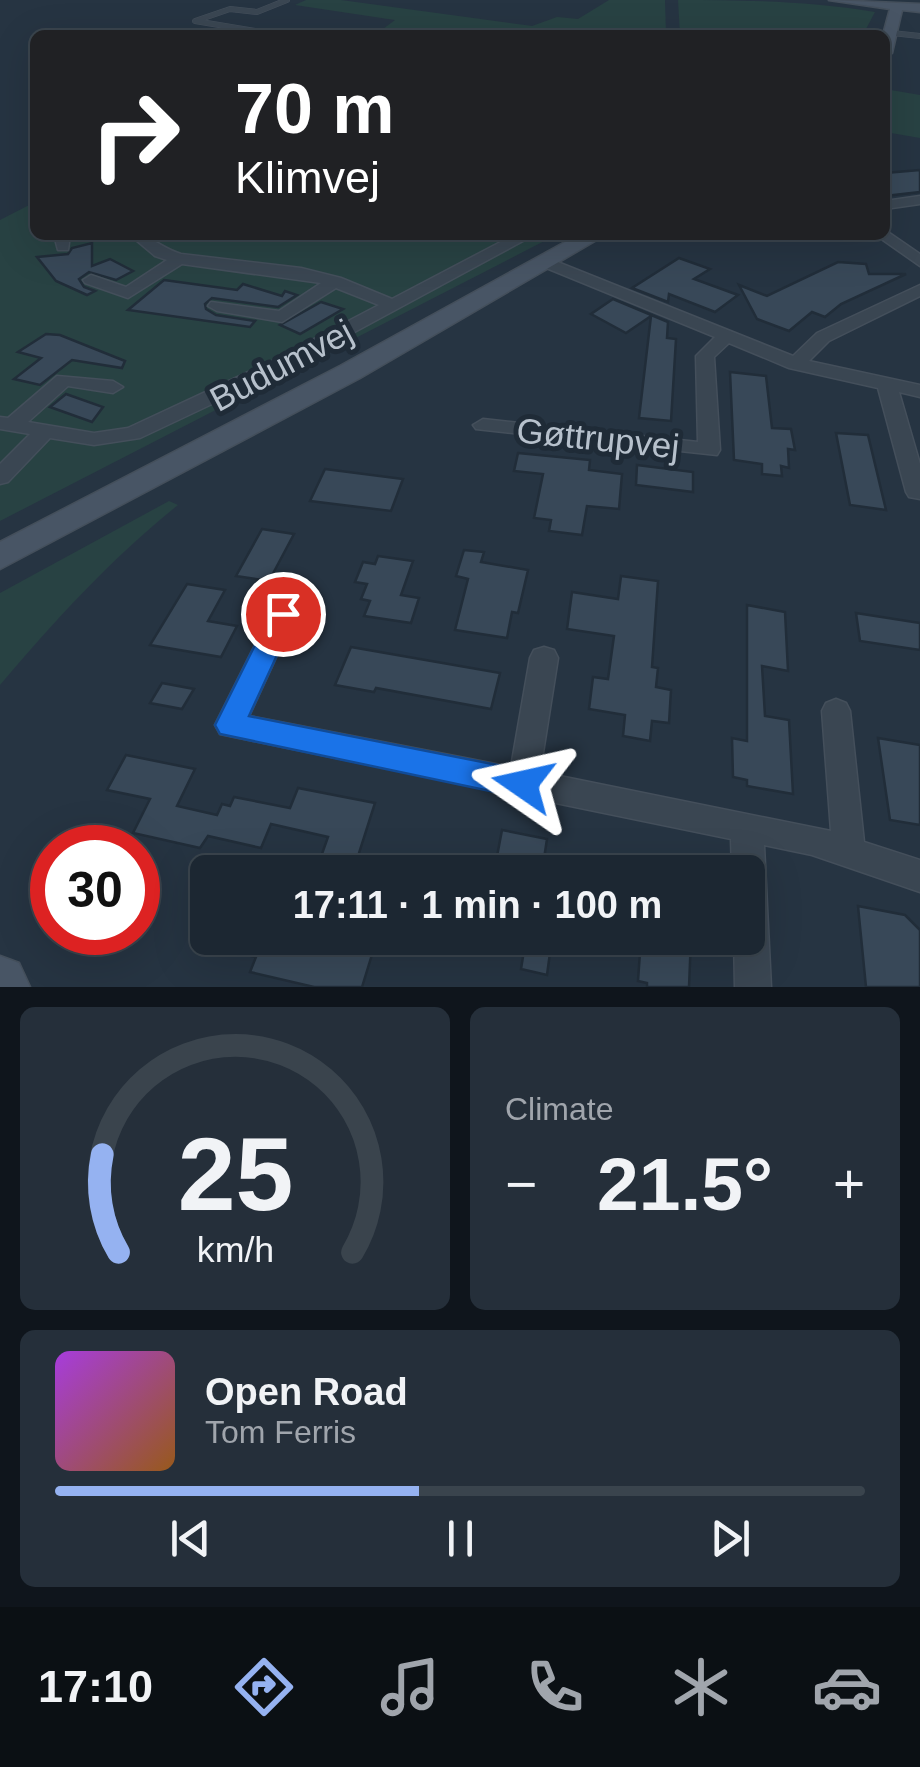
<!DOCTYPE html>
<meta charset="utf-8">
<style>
:root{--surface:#1c2732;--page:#252f3a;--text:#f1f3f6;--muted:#a0a5ac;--line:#3a444d;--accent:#95b2f1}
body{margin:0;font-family:Helvetica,sans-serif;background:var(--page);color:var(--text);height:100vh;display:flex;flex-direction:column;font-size:38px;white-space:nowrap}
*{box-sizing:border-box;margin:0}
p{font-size:32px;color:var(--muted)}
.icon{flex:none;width:55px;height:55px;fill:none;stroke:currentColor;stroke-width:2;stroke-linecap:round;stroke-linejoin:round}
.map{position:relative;height:987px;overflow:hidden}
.drawer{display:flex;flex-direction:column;gap:20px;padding:20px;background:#0f151c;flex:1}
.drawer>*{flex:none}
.guide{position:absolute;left:30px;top:30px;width:860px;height:210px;border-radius:15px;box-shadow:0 10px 40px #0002,0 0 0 2px var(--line);background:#202124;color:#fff;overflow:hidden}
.speed{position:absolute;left:30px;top:825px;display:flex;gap:20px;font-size:50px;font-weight:700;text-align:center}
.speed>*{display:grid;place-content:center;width:130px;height:130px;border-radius:50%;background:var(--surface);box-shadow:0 10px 40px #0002,0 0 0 2px var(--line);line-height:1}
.speed .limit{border:15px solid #d22;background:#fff;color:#111}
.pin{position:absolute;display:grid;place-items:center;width:85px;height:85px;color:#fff;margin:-42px;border:5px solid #fff;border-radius:50%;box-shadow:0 2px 10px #0007}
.me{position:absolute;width:110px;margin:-55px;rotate:281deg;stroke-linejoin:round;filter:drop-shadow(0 0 8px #0008)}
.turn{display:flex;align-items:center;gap:35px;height:210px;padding:0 40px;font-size:45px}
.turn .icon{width:130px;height:130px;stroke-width:2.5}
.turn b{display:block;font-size:70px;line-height:85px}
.big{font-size:75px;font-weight:600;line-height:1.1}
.drawer .widget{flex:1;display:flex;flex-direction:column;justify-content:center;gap:15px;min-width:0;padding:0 35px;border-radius:15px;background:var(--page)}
.drawer .dial{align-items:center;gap:0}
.dial svg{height:260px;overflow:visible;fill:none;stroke:var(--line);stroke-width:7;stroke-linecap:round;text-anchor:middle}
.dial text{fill:var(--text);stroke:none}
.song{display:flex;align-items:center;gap:30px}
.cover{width:120px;height:120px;border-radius:15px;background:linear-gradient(135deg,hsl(280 70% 55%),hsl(30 70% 35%))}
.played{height:10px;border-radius:5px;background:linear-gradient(90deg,var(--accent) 45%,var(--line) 45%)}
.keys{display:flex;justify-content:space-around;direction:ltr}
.heat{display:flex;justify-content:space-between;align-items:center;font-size:55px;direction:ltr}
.drawer .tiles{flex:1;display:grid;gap:20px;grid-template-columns:1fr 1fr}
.widget:last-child{grid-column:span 2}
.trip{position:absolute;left:190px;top:855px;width:575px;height:100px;border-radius:15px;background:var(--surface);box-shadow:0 10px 40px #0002,0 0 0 2px var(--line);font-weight:600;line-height:100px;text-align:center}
.menu{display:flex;height:160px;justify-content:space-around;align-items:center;background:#0b1014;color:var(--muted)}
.menu .icon{width:70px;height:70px}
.menu .on{color:var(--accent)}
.menu b{font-size:45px;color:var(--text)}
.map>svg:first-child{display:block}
.green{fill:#284243}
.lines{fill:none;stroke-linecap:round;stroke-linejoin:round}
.stream{stroke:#182b41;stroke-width:4}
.building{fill:#384858;stroke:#212d39;stroke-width:2.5}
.lane-casing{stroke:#444f5b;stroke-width:6}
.street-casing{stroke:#444f5b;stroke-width:3}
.secondary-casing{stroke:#444f5b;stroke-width:3}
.lane{stroke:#3a4652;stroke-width:5}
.street{fill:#3a4652;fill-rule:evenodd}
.secondary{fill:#485565;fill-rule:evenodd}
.route{fill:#1a73e8;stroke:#114b97;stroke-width:2.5}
.labels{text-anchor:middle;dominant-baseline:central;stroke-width:10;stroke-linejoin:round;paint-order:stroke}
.street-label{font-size:35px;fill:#b7c1cc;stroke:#1f2b37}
</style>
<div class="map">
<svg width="920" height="987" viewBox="0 0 920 987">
<rect width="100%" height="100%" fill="#263442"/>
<g class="green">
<path d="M 306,0 L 341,0 L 532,26 L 557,17 L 578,19 L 609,0 L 665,0 L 666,35 L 463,35 L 383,29 L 395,20 L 295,5 Z"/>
<path d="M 678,0 C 744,0 809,1 875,12 L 866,29 L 875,31 L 874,35 L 680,35 Z"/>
<path d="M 885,89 L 920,95 L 920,138 L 885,132 Z"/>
<path d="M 35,202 L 35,235 L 556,235 L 0,521 L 0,220 Z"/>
<path d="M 169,501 L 178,505 C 111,559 56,619 0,685 L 0,593 Z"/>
</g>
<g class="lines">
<path class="stream" d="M 857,35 L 860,31"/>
</g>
<g class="building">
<path d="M 920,170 L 920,192 L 885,196 L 885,173 Z"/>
<path d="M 92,243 L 92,266 L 110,259 L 133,271 L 116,280 L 89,272 L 79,279 L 84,287 L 95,291 L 87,295 L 56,281 L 37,257 L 68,254 L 72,248 Z"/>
<path d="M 679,258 L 710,269 L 694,279 L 738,295 L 715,312 L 669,294 L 668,302 L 632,288 Z"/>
<path d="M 838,262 L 866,264 L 869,274 L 906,274 L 841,304 L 825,317 L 812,312 L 789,331 L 757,319 L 739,285 L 767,296 Z"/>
<path d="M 164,280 L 237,290 L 243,284 L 282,296 L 285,291 L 297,295 L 278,307 L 212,298 L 205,304 L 206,309 L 216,315 L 255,321 L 250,327 L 128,310 Z"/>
<path d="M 613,299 L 668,322 L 667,338 L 676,339 L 671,421 L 639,418 L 651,316 L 626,333 L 591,314 Z"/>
<path d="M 321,302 L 343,309 L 300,334 L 280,325 Z"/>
<path d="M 46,334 L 60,335 L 125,361 L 122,368 L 72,360 L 40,385 L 14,379 L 41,358 L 18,352 Z"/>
<path d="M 730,372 L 766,376 L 772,428 L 791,429 L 795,450 L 788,449 L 789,468 L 781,466 L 782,476 L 762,474 L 762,464 L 734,460 Z"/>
<path d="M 66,394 L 103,407 L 92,422 L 50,407 Z"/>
<path d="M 836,433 L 868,435 L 886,510 L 850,505 Z"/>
<path d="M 518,453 L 590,460 L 589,470 L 622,474 L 619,509 L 587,506 L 582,535 L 549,531 L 551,520 L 534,518 L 543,474 L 514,471 Z"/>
<path d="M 637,465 L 693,472 L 693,492 L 636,485 Z"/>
<path d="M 325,469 L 403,479 L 391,511 L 310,501 Z"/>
<path d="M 262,529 L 294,534 L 269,581 L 236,576 Z"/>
<path d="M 464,550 L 484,552 L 481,562 L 528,570 L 518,613 L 512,612 L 507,638 L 455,630 L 468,579 L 456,576 Z"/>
<path d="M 378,556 L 413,561 L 401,595 L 419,598 L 411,623 L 364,616 L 370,601 L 361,599 L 367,584 L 355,582 L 363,562 L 375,564 Z"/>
<path d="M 621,576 L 658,581 L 652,667 L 658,668 L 656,687 L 671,690 L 669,723 L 652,721 L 650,741 L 623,736 L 625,715 L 589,709 L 593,677 L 608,679 L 614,636 L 567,629 L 572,592 L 618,599 Z"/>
<path d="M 187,584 L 225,590 L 208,621 L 237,626 L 221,657 L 150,645 Z"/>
<path d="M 747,605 L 785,612 L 788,671 L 762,666 L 765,716 L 789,720 L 793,794 L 747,786 L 747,780 L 733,777 L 732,738 L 747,741 Z"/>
<path d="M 856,613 L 920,623 L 920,650 L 860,641 Z"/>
<path d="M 351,647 L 500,673 L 491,709 L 376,688 L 374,692 L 335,685 Z"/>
<path d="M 162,683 L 194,689 L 182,709 L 150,703 Z"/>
<path d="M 878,738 L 920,745 L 920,825 L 890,820 Z"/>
<path d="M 126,755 L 195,769 L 177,806 L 217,815 L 222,804 L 230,806 L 234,797 L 290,808 L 298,788 L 375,803 L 353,872 L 317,868 L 328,837 L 271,824 L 261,848 L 208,836 L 200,848 L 133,833 L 150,799 L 107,790 Z"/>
<path d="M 502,830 L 547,839 L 542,872 L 494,872 Z"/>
<path d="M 858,906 L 905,915 L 920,930 L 920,987 L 866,987 Z"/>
<path d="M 244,938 L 346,938 L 345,941 L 374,948 L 362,987 L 314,987 L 250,972 L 256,957 L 238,953 Z"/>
<path d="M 526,938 L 552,938 L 547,975 L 521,969 Z"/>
<path d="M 641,938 L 691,938 L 689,987 L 647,987 L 647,983 L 638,981 Z"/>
</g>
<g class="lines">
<g class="lane-casing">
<g id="lane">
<path d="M 892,33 L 920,36"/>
<path d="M 244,35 L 255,31 L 195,21 L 230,9 L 257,12 L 287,0"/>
</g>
</g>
<g class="street-casing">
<g id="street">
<path d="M 920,196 L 920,204 L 885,209 L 885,201 Z"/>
<path d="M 885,230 L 920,254 L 920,266 L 880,238 L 877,235 L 885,235 Z"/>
<path d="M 54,235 L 70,235 L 68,250 L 58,250 Z"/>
<path d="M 130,235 C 152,235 161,248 181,254 L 301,268 L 341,278 L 392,299 L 514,235 L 534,235 L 286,369 L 140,438 L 94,445 L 50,438 L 8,482 L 0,484 L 0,464 L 30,434 L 0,429 L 0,417 L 8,418 L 57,376 L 113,381 L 123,387 L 113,393 L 68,386 L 28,422 L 94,433 L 128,428 L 272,361 L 379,305 L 336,288 L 282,322 L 217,311 L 208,306 L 211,302 L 279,311 L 321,283 L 182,264 L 128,298 L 85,283 L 83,280 L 91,275 L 126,287 L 167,260 L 155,256 Z"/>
<path d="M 545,257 L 793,356 L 817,333 L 920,285 L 920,296 L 829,341 L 809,361 L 920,385 L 920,397 L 899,392 L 920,464 L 920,499 L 909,497 L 906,492 L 878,388 L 789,368 L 729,343 L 714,357 L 720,450 L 717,455 L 476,429 L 473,425 L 483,419 L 698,442 L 696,356 L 715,337 L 539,265 L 537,262 Z"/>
<path d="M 283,604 L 292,607 L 296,614 L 249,716 L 511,767 L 530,658 L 534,650 L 544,647 L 554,650 L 558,658 L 540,772 L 831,831 L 822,711 L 826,703 L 836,699 L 846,703 L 850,711 L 864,842 L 920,860 L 920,892 L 812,855 L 764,845 L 771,987 L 735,987 L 734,938 L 748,938 L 748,872 L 732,872 L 731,839 L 220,734 L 215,725 L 274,607 Z"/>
</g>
</g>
<g class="secondary-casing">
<g id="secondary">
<path d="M 829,0 L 920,4 L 920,12 L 902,10 L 892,53 L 885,57 L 883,35 L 890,9 Z"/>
<path d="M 578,235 L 605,235 L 360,378 L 0,569 L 0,542 L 340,366 Z"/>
<path d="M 0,956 L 19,963 L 30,987 L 0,987 Z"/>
</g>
</g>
<use href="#lane" class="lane"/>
<use href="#street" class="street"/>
<use href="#secondary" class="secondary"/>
</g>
<path class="route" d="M 283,604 L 292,607 L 296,614 L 249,716 L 523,770 L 534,774 L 539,784 L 534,794 L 523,798 L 220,734 L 215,725 L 274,607 Z"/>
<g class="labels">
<g class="street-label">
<text transform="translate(281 365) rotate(-28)">Budumvej</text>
<text transform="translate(598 438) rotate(6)">Gøttrupvej</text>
</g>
</g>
</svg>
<div class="speed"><div class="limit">30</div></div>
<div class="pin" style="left:283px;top:614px;background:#d93025"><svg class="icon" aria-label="arrive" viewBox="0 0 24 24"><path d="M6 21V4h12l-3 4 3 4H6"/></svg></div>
<svg class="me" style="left:523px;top:784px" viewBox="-20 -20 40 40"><path d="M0-17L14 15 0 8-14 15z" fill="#1a73e8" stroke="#fff" stroke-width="4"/></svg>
<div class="trip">17:11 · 1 min · 100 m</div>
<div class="guide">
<div class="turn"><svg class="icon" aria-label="right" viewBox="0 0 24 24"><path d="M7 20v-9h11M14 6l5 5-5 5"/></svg><div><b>70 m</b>Klimvej</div></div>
</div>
</div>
<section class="drawer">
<div class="tiles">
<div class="widget dial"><svg viewBox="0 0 100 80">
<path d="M14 69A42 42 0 1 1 86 69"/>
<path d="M14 69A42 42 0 0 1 9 39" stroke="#95b2f1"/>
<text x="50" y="56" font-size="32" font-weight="700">25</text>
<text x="50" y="72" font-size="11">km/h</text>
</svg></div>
<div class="widget"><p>Climate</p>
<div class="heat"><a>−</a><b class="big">21.5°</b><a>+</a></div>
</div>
<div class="widget">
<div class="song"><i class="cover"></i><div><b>Open Road</b><p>Tom Ferris</p></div></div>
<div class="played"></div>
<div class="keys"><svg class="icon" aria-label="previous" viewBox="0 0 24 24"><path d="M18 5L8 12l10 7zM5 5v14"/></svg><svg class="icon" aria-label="pause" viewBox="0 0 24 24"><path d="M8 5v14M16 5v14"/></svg><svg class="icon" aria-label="next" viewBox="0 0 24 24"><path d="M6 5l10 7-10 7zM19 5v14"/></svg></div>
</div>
</div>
</section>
<nav class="menu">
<b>17:10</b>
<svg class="icon on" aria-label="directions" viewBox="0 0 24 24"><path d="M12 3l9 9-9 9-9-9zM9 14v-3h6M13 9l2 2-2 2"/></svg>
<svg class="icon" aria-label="music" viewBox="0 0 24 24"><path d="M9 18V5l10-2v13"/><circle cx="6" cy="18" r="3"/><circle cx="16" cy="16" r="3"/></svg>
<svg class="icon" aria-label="phone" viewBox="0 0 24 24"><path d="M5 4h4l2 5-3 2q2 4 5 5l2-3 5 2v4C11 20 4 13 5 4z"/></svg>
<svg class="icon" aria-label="climate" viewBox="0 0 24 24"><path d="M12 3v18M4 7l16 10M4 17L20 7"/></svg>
<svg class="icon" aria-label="car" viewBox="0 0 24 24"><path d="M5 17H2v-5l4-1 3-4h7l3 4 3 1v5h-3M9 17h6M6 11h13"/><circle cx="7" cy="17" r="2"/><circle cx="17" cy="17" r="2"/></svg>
</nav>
